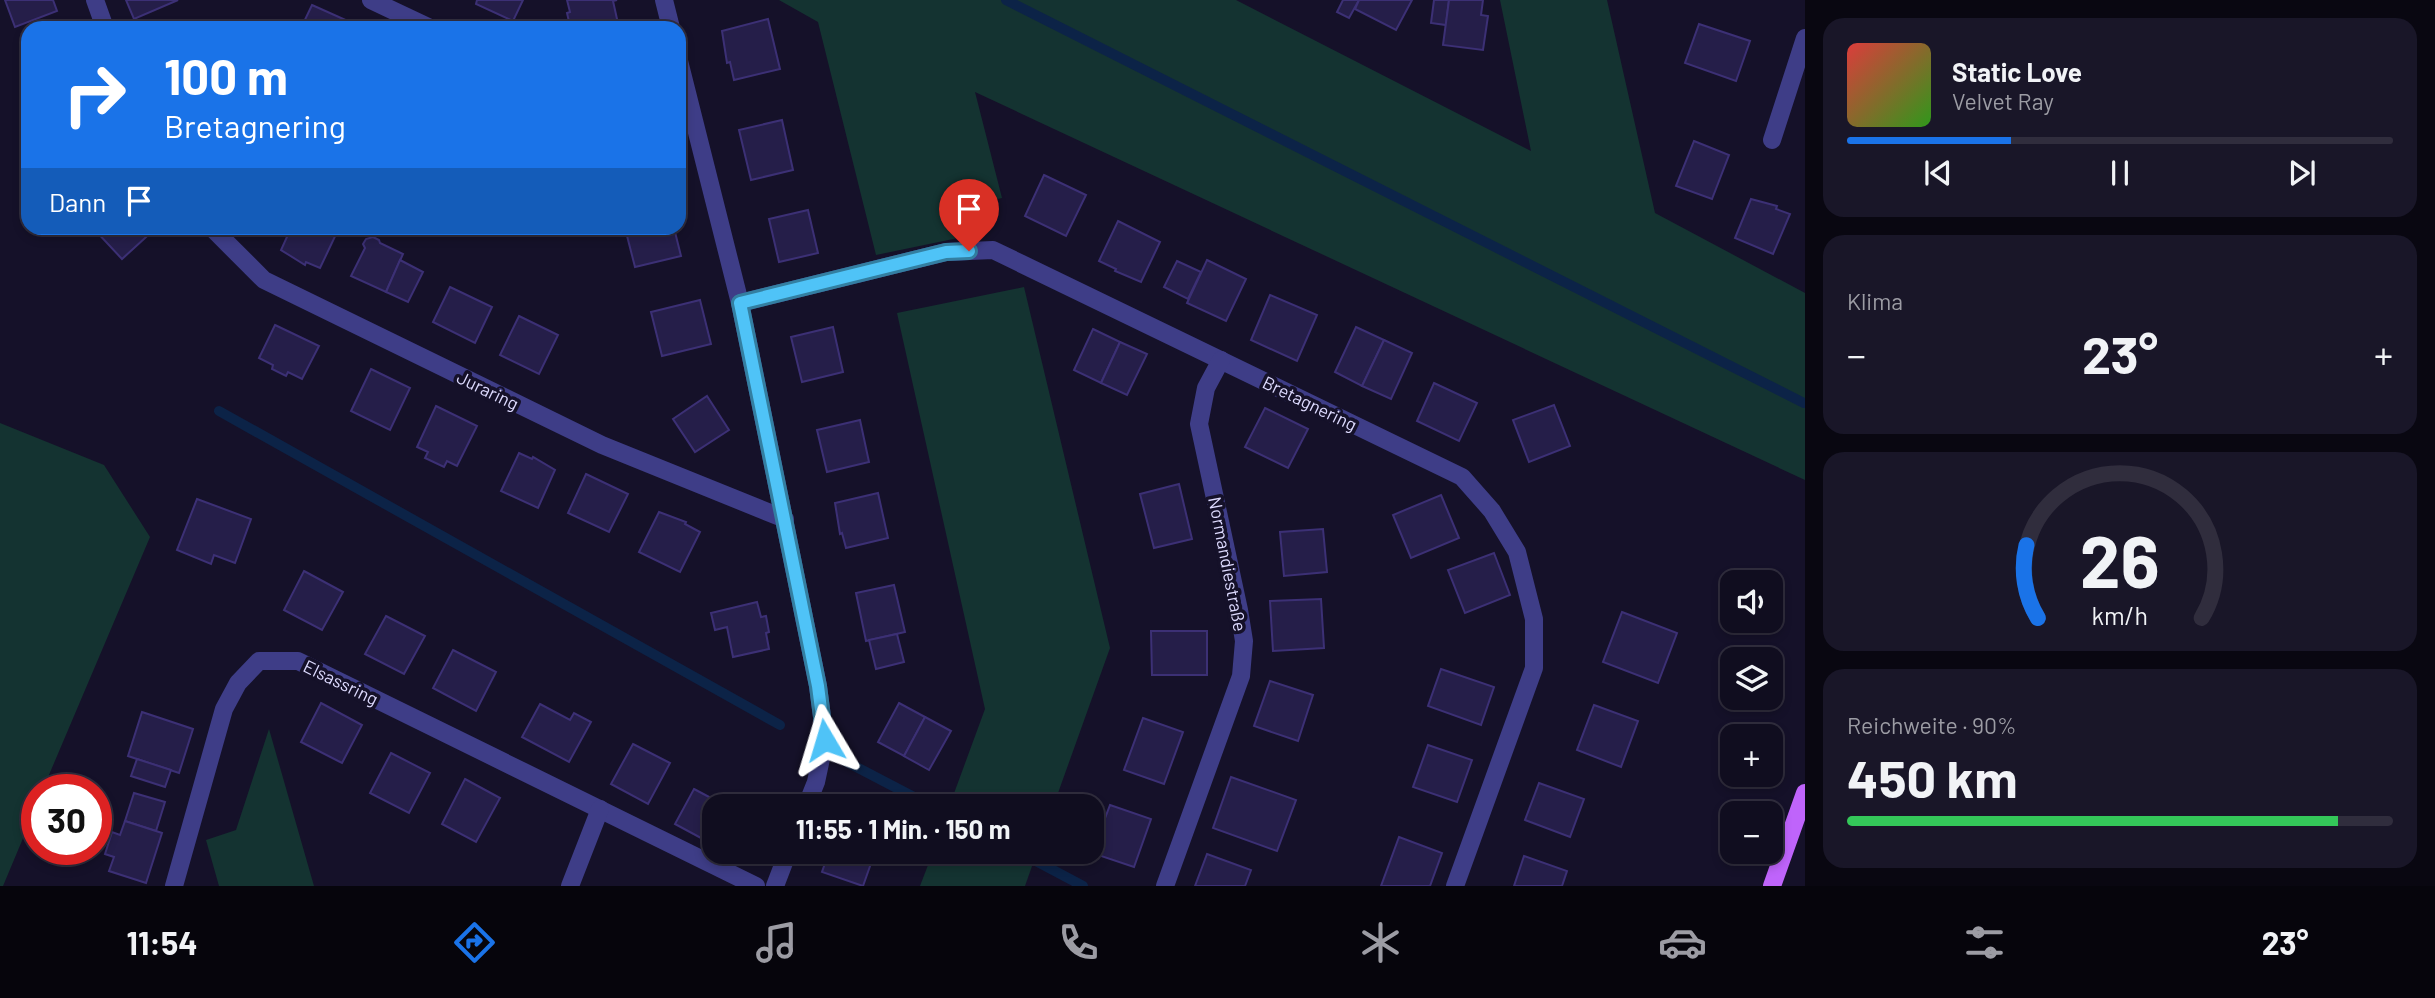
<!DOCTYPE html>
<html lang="de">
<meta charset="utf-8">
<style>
:root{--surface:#100d1f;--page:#191628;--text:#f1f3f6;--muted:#9c9ca4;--line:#302d3d;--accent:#1a73e8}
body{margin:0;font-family:Barlow,sans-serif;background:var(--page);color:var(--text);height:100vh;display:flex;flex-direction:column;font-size:26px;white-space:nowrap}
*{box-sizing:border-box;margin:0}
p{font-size:23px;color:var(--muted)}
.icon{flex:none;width:38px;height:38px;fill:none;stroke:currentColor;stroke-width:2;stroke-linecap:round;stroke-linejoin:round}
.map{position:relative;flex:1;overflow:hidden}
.details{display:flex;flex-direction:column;gap:18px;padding:18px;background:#090711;width:630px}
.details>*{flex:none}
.guide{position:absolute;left:21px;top:21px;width:665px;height:214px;border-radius:21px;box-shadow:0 4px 10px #0003,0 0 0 2px var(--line);background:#1a73e8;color:#fff;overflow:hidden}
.tools{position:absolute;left:1720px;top:570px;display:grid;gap:14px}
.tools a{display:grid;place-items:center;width:63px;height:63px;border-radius:14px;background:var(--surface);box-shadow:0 4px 10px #0003,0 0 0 2px var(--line);font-size:35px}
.speed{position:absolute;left:21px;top:774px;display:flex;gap:14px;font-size:35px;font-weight:700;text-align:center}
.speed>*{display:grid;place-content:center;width:91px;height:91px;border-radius:50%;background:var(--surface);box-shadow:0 4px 10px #0003,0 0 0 2px var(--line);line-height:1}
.speed .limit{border:10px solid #d22;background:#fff;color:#111}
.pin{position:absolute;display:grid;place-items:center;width:60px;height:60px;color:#fff;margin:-72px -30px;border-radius:50% 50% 50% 0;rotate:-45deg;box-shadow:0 0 7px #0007}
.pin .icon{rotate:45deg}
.me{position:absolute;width:77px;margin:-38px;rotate:353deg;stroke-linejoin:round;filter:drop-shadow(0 0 5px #0008)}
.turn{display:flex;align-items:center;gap:24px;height:147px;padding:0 28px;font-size:32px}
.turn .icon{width:91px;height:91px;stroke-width:2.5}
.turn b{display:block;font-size:49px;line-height:60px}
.then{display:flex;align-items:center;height:66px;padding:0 28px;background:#0003;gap:14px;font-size:26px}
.big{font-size:52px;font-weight:700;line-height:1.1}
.details .card{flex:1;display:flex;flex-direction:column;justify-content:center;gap:10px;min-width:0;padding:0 24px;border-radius:21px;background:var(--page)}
.details .dial{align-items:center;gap:0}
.dial svg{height:182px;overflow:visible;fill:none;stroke:var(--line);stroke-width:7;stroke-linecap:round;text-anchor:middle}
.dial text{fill:var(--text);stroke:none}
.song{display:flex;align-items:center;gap:21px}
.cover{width:84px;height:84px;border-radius:10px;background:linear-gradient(135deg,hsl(0 70% 55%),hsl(110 70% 35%))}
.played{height:7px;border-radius:4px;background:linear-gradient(90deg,var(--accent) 30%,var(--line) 30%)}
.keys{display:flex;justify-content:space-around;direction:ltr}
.heat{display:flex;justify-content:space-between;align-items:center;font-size:38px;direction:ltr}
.charge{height:10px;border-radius:5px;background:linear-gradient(90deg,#34c759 90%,var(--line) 0)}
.trip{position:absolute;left:702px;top:794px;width:402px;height:70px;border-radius:21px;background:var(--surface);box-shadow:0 4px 10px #0003,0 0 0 2px var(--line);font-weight:700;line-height:70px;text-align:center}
.tab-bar{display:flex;height:112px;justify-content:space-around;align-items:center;background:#06050c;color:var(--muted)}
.tab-bar .icon{width:49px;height:49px}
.tab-bar .selected{color:var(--accent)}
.tab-bar b{font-size:32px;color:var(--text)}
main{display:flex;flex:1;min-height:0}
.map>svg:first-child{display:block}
.green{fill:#143331}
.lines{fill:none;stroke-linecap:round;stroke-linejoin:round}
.stream{stroke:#0c2347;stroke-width:10}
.building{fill:#251e49;stroke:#3c3075;stroke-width:2}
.minor{stroke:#3e3d87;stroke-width:18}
.major{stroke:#bf64fb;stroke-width:18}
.route-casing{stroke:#337fa1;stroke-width:18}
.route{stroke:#4fc3f7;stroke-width:12}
.labels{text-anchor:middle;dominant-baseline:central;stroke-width:7;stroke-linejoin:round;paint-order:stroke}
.street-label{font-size:18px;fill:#dddafe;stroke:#151129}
</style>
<main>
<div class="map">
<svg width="1805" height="886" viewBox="0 0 1805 886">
<rect width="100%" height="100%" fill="#151129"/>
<g class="green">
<path d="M 779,0 L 1236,0 L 1531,151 L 1500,0 L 1607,0 L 1655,213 L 1805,293 L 1805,480 L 975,92 L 1002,198 L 981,203 L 987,232 L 876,255 L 818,22 Z"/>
<path d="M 1024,287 L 1110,648 L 1053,807 L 949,807 L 985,709 L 897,313 Z"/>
<path d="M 0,423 L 104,465 L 150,537 L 43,789 L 37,789 L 37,805 L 3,886 L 0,886 Z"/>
<path d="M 269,729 L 314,886 L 219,886 L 206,840 L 236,830 Z"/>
<path d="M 933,852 L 1037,852 L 1025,886 L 920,886 Z"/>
</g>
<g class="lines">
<g class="stream">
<path d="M 1006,0 L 1804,403"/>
<path d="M 219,411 L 780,725"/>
<path d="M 845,761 L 933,807"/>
<path d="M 1019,852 L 1083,886"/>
</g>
</g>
<g class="building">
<path d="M 5,0 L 53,0 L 57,11 L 15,27 Z"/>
<path d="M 126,0 L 178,0 L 134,19 Z"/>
<path d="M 477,0 L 523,0 L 513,21 L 476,4 Z"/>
<path d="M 567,0 L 617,0 L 613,1 L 619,28 L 570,26 L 567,13 L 570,12 Z"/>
<path d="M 1343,0 L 1359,0 L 1349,18 L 1337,12 Z"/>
<path d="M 1359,0 L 1412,0 L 1396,30 L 1355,9 Z"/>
<path d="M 1434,0 L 1449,0 L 1446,25 L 1431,23 Z"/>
<path d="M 1449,0 L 1483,0 L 1481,15 L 1488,16 L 1483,50 L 1443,45 Z"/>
<path d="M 312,5 L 359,26 L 358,28 L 301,28 Z"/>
<path d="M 768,19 L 780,69 L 734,80 L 730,62 L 727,63 L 722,31 Z"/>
<path d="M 1699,24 L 1750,41 L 1736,81 L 1685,63 Z"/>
<path d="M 782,120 L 793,170 L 751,180 L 739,130 Z"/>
<path d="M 1694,141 L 1729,155 L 1712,199 L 1676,186 Z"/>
<path d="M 1044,175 L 1086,195 L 1066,236 L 1025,216 Z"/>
<path d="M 1751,199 L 1777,206 L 1776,209 L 1790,214 L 1773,254 L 1735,238 Z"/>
<path d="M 808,210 L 818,253 L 779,262 L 769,219 Z"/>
<path d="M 1118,221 L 1160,242 L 1141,282 L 1115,271 L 1116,269 L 1099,261 Z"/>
<path d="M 93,228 L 156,228 L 122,259 Z"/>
<path d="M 291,228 L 339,228 L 320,268 L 306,262 L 305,265 L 281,250 Z"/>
<path d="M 625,228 L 674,228 L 681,256 L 635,267 Z"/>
<path d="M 373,237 L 379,240 L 380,243 L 403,254 L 386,292 L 351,276 L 365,248 L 363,244 L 366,239 Z"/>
<path d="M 400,260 L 423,272 L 408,302 L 386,292 Z"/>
<path d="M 1207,260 L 1246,279 L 1226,321 L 1187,303 Z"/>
<path d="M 1177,261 L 1201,272 L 1188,299 L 1164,287 Z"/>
<path d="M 450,287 L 492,307 L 475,343 L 433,322 Z"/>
<path d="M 1270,295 L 1317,315 L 1297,361 L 1251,340 Z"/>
<path d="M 700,300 L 711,344 L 662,356 L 651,312 Z"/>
<path d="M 519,316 L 558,335 L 539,374 L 500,355 Z"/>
<path d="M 275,325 L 319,346 L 302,379 L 288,372 L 286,376 L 272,369 L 273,365 L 259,358 Z"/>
<path d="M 833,327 L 843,372 L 802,382 L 791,337 Z"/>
<path d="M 1356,327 L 1384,340 L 1362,386 L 1335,372 Z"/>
<path d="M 1093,329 L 1120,342 L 1101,383 L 1074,370 Z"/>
<path d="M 1384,340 L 1412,353 L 1391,399 L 1362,386 Z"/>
<path d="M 1120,342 L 1147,354 L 1127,395 L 1101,383 Z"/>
<path d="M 371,369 L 410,388 L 390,430 L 351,411 Z"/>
<path d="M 1434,383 L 1477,403 L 1459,441 L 1417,421 Z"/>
<path d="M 707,396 L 729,430 L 695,452 L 673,419 Z"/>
<path d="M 1554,405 L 1570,446 L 1529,462 L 1513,420 Z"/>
<path d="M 436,406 L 477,426 L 457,466 L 447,461 L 444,467 L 425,458 L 428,452 L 417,447 Z"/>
<path d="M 1265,408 L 1308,429 L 1288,468 L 1245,447 Z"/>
<path d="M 860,420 L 869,462 L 827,472 L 817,430 Z"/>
<path d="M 519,453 L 532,459 L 533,457 L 555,470 L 538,508 L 501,491 Z"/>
<path d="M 586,474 L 628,494 L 609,532 L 568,513 Z"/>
<path d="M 1179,484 L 1192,539 L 1154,548 L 1140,494 Z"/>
<path d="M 878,493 L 888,538 L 846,548 L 842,533 L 840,534 L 835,503 Z"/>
<path d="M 1441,495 L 1459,538 L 1411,558 L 1393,515 Z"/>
<path d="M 197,499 L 251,519 L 235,563 L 214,555 L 211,564 L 177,550 Z"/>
<path d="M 659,512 L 686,522 L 685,524 L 700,532 L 680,572 L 639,552 Z"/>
<path d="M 1323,529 L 1327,572 L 1284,576 L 1280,532 Z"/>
<path d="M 1494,553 L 1510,595 L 1465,613 L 1448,570 Z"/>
<path d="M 304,571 L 343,592 L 322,630 L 284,610 Z"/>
<path d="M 894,585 L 905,632 L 866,641 L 856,593 Z"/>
<path d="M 1321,599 L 1324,648 L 1273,651 L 1270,601 Z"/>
<path d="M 757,602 L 761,617 L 766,616 L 769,632 L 766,633 L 769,649 L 733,657 L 727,627 L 715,630 L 711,613 Z"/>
<path d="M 1622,612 L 1677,633 L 1658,683 L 1603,662 Z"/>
<path d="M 386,616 L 425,636 L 404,674 L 365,654 Z"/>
<path d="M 1151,631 L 1207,631 L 1207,675 L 1152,675 Z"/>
<path d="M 897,634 L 904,662 L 876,669 L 869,640 Z"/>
<path d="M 453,650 L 496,672 L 476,711 L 433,688 Z"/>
<path d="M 1441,669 L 1494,687 L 1481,725 L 1428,706 Z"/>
<path d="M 1270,681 L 1313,695 L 1298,741 L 1254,726 Z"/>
<path d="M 321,703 L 362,725 L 342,763 L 301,742 Z"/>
<path d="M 899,703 L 925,717 L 904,756 L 878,742 Z"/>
<path d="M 540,704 L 570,720 L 574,713 L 591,722 L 569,762 L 522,737 Z"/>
<path d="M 1594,705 L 1638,721 L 1621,767 L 1577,750 Z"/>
<path d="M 142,712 L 193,729 L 179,773 L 128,756 Z"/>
<path d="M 925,717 L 951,731 L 929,770 L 904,756 Z"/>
<path d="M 1143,718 L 1183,732 L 1164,784 L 1124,770 Z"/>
<path d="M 633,744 L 670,763 L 648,804 L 611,784 Z"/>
<path d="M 1428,745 L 1472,760 L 1457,802 L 1413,787 Z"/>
<path d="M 391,753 L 430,773 L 409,813 L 370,793 Z"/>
<path d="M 137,759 L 171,770 L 165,787 L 131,776 Z"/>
<path d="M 1231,777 L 1296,800 L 1277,851 L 1213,828 Z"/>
<path d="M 465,779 L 500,798 L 476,842 L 442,824 Z"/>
<path d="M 1539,783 L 1584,799 L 1570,837 L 1525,820 Z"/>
<path d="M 694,789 L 728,807 L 714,807 L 714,845 L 675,824 Z"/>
<path d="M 134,793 L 165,802 L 156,831 L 125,821 Z"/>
<path d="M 1110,805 L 1151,819 L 1134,867 L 1092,853 Z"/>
<path d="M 125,821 L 162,833 L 146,883 L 109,871 L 114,857 L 105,854 L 112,832 L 120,835 Z"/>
<path d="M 1399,837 L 1442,853 L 1430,886 L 1381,886 Z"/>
<path d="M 829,852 L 875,852 L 863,886 L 822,872 Z"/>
<path d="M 1207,854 L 1251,870 L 1245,886 L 1195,886 Z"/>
<path d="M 1524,856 L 1567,871 L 1562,886 L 1514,886 Z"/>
</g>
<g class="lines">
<g class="minor">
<path d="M 95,0 L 105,28"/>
<path d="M 371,0 L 430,28"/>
<path d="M 664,0 L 671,28"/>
<path d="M 679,61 L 740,303 L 818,686 L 825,740 L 816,782 L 806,807"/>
<path d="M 1772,140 L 1805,38"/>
<path d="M 212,228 L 264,280 L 602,445 L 785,519"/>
<path d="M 740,303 L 946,252 L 993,250 L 1462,477 L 1492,511 L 1517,552 L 1534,619 L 1534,668 L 1455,886"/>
<path d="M 174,886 L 224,709 L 238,683 L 259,661 L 298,661 L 756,886"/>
<path d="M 570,886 L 600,809"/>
<path d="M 775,886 L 788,852"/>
<path d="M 1165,886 L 1241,676 L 1244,641 L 1239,610 L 1199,424 L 1206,388 L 1221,360"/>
</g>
<path class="major" d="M 1772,886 L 1805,793"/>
</g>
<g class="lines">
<g class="route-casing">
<path id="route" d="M 825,740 L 818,686 L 740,303 L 946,252 L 969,251"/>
</g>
<use href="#route" class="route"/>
</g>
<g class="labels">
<g class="street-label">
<text transform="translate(488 390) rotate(26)">Juraring</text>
<text transform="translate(1310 403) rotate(26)">Bretagnering</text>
<text transform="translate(1228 564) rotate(79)">Normandiestraße</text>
<text transform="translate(341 682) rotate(26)">Elsassring</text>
</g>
</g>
</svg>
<div class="tools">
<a><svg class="icon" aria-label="sound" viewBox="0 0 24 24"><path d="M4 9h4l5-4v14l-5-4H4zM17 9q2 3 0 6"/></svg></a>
<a><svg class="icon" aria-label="layers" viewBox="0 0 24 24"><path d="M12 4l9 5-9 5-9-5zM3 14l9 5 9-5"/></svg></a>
<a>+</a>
<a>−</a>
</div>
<div class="speed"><div class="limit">30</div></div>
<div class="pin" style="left:969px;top:251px;background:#d93025"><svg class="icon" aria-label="arrive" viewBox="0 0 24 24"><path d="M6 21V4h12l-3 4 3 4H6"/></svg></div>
<svg class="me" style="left:825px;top:740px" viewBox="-20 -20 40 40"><path d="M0-17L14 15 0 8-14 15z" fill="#4fc3f7" stroke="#fff" stroke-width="4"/></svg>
<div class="trip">11:55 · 1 Min. · 150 m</div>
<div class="guide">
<div class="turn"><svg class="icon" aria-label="right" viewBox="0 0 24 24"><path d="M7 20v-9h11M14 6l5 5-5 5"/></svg><div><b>100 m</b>Bretagnering</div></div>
<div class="then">Dann<svg class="icon" aria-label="arrive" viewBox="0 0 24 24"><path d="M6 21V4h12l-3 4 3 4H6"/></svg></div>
</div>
</div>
<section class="details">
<div class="card">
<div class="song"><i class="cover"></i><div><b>Static Love</b><p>Velvet Ray</p></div></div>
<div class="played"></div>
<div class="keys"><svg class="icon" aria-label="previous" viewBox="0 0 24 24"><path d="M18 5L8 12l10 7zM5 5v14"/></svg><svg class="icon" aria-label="pause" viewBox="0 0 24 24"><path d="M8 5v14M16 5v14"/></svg><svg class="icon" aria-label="next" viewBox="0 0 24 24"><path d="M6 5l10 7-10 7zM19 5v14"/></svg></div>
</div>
<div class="card"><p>Klima</p>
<div class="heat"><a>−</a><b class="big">23°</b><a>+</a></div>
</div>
<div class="card dial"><svg viewBox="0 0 100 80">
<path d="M14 69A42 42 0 1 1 86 69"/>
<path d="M14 69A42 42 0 0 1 9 37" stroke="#1a73e8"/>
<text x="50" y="56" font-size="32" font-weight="700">26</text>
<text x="50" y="72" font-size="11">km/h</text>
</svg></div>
<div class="card"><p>Reichweite · 90%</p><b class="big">450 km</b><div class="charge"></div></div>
</section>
</main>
<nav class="tab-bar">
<b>11:54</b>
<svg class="icon selected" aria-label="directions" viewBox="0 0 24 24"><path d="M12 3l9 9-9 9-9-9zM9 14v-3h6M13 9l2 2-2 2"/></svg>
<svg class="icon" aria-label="music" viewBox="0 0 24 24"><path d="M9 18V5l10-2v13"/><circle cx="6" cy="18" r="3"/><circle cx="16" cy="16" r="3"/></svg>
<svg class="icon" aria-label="phone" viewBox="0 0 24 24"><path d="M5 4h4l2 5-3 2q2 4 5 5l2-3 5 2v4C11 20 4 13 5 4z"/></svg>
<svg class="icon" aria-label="climate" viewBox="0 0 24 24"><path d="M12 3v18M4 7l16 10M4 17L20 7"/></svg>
<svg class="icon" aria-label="car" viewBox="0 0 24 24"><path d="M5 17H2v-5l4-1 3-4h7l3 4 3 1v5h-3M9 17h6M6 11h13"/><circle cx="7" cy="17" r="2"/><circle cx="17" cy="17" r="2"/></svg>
<svg class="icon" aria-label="filters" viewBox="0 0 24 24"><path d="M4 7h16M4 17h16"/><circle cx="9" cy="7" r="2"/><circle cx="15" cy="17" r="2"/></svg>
<b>23°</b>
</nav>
